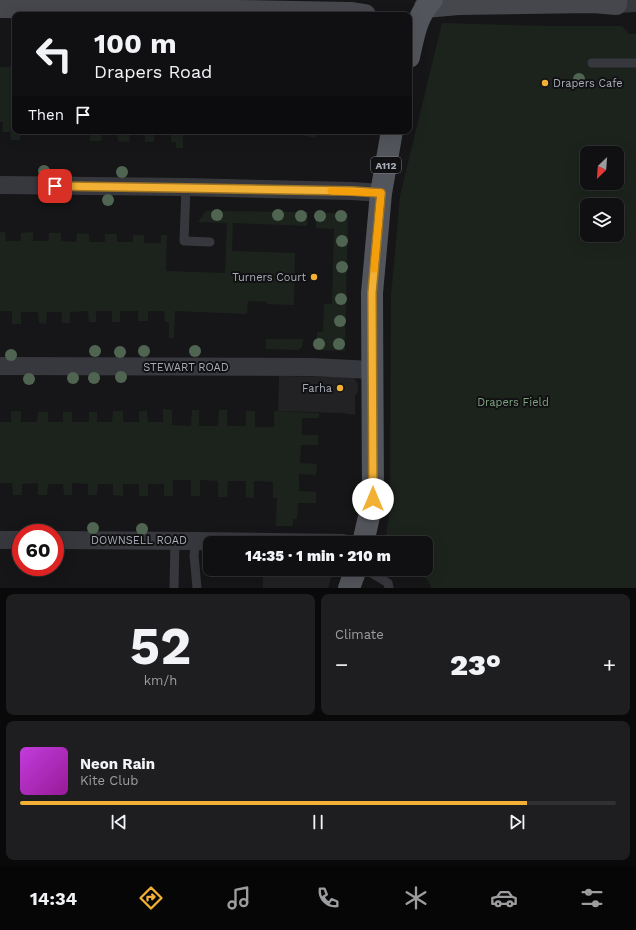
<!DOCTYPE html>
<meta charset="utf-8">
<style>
:root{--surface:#101012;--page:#1e1e20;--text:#f1f3f6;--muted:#9c9d9f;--line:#303032;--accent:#f2b134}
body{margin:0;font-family:"Work Sans",sans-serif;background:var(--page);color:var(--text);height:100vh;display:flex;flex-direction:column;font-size:15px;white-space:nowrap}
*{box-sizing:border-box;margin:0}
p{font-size:13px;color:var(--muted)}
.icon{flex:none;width:22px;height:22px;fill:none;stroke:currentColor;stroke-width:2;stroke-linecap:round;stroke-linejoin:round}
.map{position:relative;height:588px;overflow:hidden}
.side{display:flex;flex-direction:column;gap:6px;padding:6px;background:#09090a;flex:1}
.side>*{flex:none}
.hud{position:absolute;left:12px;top:12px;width:400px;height:122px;border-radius:8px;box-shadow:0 4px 16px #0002,0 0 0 1px var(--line);background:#101012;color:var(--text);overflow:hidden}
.needle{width:26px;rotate:205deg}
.buttons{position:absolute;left:580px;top:146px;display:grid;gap:8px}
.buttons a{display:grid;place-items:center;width:44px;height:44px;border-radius:8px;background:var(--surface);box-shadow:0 4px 16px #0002,0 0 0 1px var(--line);font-size:20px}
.speed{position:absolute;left:12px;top:524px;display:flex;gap:8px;font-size:20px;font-weight:700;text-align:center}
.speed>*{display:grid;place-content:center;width:52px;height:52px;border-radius:50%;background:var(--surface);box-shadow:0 4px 16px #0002,0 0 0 1px var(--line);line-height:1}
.speed .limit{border:6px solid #d22;background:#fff;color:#111}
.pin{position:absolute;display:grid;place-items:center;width:34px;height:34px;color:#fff;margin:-17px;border-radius:8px;box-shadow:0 2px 6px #0006}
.me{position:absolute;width:44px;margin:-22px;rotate:0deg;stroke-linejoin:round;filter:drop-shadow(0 0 3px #0008)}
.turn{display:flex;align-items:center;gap:14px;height:84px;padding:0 16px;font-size:18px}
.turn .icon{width:52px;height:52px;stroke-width:2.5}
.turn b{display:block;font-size:28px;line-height:34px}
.then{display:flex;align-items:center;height:38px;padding:0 16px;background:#0003;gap:8px;font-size:15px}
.big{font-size:30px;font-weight:800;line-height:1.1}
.side .card{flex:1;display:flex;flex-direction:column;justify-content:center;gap:6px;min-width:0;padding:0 14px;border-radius:8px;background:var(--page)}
.side .dial{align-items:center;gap:0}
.dial b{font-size:52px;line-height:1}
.song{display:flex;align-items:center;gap:12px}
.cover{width:48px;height:48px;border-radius:6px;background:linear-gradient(135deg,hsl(290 70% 55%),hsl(300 70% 35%))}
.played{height:4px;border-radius:2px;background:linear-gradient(90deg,var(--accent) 85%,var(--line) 85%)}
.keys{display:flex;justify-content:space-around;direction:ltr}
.heat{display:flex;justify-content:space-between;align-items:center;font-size:22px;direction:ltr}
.side .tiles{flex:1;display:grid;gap:6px;grid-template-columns:1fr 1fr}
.card:last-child{grid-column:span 2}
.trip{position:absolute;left:203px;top:536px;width:230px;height:40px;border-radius:8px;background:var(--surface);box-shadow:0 4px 16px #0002,0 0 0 1px var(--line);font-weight:800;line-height:40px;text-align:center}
.tab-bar{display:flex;height:64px;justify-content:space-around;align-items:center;background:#060607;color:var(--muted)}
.tab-bar .icon{width:28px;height:28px}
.tab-bar .on{color:var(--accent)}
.tab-bar b{font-size:18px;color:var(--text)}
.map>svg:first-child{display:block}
.built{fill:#222225}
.green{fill:#1c231d;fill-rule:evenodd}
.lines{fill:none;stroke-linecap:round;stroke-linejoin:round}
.lane{stroke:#37383d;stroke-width:9}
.street{stroke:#37383d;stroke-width:18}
.secondary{stroke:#45474d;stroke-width:22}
.primary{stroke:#53555c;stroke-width:22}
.tree{fill:#506452}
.route-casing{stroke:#9d7322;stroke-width:10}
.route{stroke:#f2b134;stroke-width:7}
.slow{stroke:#f59e0b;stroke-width:7}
.poi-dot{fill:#f2b134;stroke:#111113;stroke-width:1.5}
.labels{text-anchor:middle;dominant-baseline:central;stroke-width:4;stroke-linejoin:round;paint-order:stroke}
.shield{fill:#111113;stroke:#7b7e86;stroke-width:1}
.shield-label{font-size:10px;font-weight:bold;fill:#a8adb8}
.poi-label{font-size:11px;fill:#a8adb8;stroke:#111113;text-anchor:end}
.street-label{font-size:11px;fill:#a8adb8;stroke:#111113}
.park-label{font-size:11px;fill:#7fa381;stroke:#111113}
</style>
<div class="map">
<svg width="636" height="588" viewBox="0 0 636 588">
<rect width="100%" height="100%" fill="#161618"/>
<g class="built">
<path d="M 279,376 L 344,377 L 354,378 L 358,384 L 358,391 L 355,396 L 355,415 L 342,413 L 278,411 Z"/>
<path d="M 263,569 L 334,569 L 328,588 L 263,588 Z"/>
</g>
<g class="green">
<path d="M 442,23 L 547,26 L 622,26 L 629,34 L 636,34 L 636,588 L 431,588 L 429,582 L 417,569 L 426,569 L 426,543 L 393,543 L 386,536 L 390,508 L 391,296 L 400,196 ZM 587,153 L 617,153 L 617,183 L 587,183 ZM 587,205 L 617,205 L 617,235 L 587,235 Z"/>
<path d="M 0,67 L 15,67 L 15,131 L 29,131 L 29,132 L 21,132 L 20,140 L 11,140 L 10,132 L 2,132 L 3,122 L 0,122 Z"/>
<path d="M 82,131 L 183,131 L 183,148 L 176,148 L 176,142 L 171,142 L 171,134 L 154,134 L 154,142 L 145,142 L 145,134 L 130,134 L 129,142 L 118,141 L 117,134 L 102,133 L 101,141 L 90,141 L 90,133 L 82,133 Z"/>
<path d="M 220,131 L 317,131 L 315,138 L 294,133 L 294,135 L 220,134 Z"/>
<path d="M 206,211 L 308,212 L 307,226 L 233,223 L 232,251 L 295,253 L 294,305 L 267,304 L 267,302 L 248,301 L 247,314 L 175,311 L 174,338 L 169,338 L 169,322 L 165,322 L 164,311 L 148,311 L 148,321 L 138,321 L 138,311 L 120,311 L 120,322 L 112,322 L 112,311 L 96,311 L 96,322 L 89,322 L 88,311 L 70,312 L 70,323 L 62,323 L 62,312 L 47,312 L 46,324 L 39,323 L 38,312 L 21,312 L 21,324 L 12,324 L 12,311 L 0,311 L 0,232 L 5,232 L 6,241 L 21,241 L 21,233 L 33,232 L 33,241 L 49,241 L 49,233 L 61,233 L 61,241 L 76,242 L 77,233 L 89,234 L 89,242 L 105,242 L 105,234 L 117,234 L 117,242 L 133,242 L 133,235 L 144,235 L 144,243 L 161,243 L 161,235 L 167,235 L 166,271 L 225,273 L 227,223 L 198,222 Z"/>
<path d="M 316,213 L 348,213 L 345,351 L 319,350 L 317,347 L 317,332 L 323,332 L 324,304 L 332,304 L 334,229 L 316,228 Z"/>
<path d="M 266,339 L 303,339 L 302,347 L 298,350 L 266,349 Z"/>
<path d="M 163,409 L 172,410 L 172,425 L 191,426 L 192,410 L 199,410 L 199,426 L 218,426 L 219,410 L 227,410 L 227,426 L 246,426 L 246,411 L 255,411 L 255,427 L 274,427 L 274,411 L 319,413 L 319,418 L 302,418 L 302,435 L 318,435 L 318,445 L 301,445 L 300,463 L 317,464 L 316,475 L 299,474 L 299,491 L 316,492 L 316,503 L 298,503 L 297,519 L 293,519 L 293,526 L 276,526 L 277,498 L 273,498 L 273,482 L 254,481 L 254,498 L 246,497 L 246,481 L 228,481 L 227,497 L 218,497 L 218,481 L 200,480 L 200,496 L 191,496 L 191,480 L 173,480 L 173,496 L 164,496 L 164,484 L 148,484 L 148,496 L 139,496 L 139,484 L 123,484 L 123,496 L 113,495 L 113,484 L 98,484 L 97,495 L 88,495 L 88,484 L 72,483 L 72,495 L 64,495 L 63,484 L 48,484 L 47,495 L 38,495 L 38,483 L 22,484 L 22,495 L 13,495 L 12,483 L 0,483 L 0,422 L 11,422 L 11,411 L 21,411 L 21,422 L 37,422 L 38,412 L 48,412 L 48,422 L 63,422 L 63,412 L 72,412 L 72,422 L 89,422 L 89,412 L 97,412 L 97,422 L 112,422 L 113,411 L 123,411 L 123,422 L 139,422 L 139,411 L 147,411 L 148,422 L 163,422 Z"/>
</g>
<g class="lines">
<g class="lane">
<path d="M 592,63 L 636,63"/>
<path d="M 186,187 L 184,241 L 210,242"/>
<path d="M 196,541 L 194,555 L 197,588"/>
<path d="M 363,569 L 368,571 L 388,583 L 389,588"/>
<path d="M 174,588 L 175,540"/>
</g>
<g class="street">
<path d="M 616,4 L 636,3"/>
<path d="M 0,185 L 186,187 L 352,191 L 381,193"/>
<path d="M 0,366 L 312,367 L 372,370"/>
<path d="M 0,540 L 21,540"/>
<path d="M 55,540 L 196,541 L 343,543"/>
</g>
<g class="secondary">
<path d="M 0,7 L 352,13 L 365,15"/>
<path d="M 425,7 L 458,4 L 593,2 L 616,4 L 616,0"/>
</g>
<g class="primary">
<path d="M 409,57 C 414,35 416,17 432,0"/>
<path d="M 363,543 L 373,499 L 372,293 L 381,193 L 392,131"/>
<path d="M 349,588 L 356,569"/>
</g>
</g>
<g class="tree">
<circle cx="579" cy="79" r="6"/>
<circle cx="44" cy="171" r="6"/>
<circle cx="122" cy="172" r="6"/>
<circle cx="108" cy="200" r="6"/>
<circle cx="217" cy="215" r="6"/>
<circle cx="278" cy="215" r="6"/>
<circle cx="301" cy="216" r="6"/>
<circle cx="320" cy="216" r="6"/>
<circle cx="341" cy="216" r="6"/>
<circle cx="342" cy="241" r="6"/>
<circle cx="342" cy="267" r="6"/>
<circle cx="341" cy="299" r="6"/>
<circle cx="340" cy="321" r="6"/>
<circle cx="319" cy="344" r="6"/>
<circle cx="339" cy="344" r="6"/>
<circle cx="95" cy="351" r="6"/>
<circle cx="144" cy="351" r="6"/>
<circle cx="195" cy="351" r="6"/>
<circle cx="120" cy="352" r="6"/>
<circle cx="11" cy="355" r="6"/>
<circle cx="121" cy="377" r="6"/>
<circle cx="73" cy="378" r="6"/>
<circle cx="94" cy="378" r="6"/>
<circle cx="29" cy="379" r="6"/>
<circle cx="93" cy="528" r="6"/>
<circle cx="142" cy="529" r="6"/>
</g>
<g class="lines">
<g class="route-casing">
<path id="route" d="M 55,186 L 186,188 L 352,191 L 381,193 L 372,293 L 373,499"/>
</g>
<use href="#route" class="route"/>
<path class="slow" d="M 331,191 L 381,193 L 374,269"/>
</g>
<g class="poi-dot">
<circle cx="545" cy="83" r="4"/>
<circle cx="314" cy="277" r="4"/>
<circle cx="340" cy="388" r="4"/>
</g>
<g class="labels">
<rect class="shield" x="371" y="157" width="30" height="16" rx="3"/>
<g class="shield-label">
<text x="386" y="165">A112</text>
</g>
<g class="poi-label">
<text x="553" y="83" text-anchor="start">Drapers Cafe</text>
<text x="306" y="277">Turners Court</text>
<text x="332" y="388">Farha</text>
</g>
<g class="street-label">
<text x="186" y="367">STEWART ROAD</text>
<text x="139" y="540">DOWNSELL ROAD</text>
</g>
<g class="park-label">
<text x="513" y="402">Drapers Field</text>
</g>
</g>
</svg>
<div class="buttons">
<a><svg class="needle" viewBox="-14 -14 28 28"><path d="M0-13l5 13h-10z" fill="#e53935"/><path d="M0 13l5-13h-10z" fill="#9c9d9f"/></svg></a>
<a><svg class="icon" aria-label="layers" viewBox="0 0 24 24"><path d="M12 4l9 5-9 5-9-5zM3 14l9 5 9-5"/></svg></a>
</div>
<div class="speed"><div class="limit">60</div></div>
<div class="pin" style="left:55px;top:186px;background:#d93025"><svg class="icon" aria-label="arrive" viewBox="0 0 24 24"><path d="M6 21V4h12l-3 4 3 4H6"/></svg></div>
<svg class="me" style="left:373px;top:499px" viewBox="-20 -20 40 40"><circle r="19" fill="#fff"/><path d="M0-13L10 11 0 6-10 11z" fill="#f2b134"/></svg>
<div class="trip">14:35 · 1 min · 210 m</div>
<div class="hud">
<div class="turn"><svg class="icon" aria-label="left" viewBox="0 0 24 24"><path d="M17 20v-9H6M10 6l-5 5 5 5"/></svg><div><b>100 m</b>Drapers Road</div></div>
<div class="then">Then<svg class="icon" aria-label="arrive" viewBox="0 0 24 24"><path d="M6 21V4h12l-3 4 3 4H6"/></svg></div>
</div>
</div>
<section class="side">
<div class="tiles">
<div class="card dial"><b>52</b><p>km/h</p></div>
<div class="card"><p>Climate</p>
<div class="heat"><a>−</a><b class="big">23°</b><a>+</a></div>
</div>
<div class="card">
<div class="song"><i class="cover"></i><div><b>Neon Rain</b><p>Kite Club</p></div></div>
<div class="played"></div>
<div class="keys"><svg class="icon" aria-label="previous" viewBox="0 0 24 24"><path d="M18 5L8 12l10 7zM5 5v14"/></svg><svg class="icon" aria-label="pause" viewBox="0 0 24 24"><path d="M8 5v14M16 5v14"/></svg><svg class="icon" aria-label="next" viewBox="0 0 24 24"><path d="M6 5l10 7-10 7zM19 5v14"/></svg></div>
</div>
</div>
</section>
<nav class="tab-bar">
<b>14:34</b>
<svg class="icon on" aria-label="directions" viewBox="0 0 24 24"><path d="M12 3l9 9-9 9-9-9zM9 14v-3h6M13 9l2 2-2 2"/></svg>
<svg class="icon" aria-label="music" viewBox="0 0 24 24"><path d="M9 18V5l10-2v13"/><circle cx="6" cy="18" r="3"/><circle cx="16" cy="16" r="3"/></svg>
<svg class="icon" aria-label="phone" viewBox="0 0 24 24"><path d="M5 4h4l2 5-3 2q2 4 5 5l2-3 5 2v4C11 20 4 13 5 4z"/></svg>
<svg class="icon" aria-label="climate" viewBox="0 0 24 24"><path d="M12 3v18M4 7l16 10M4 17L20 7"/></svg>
<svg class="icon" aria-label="car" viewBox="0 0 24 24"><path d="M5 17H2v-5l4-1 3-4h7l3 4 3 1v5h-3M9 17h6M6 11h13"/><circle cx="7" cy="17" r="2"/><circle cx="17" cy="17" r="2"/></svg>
<svg class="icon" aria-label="filters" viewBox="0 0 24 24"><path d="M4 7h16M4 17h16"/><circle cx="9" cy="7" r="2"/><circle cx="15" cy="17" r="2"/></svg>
</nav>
